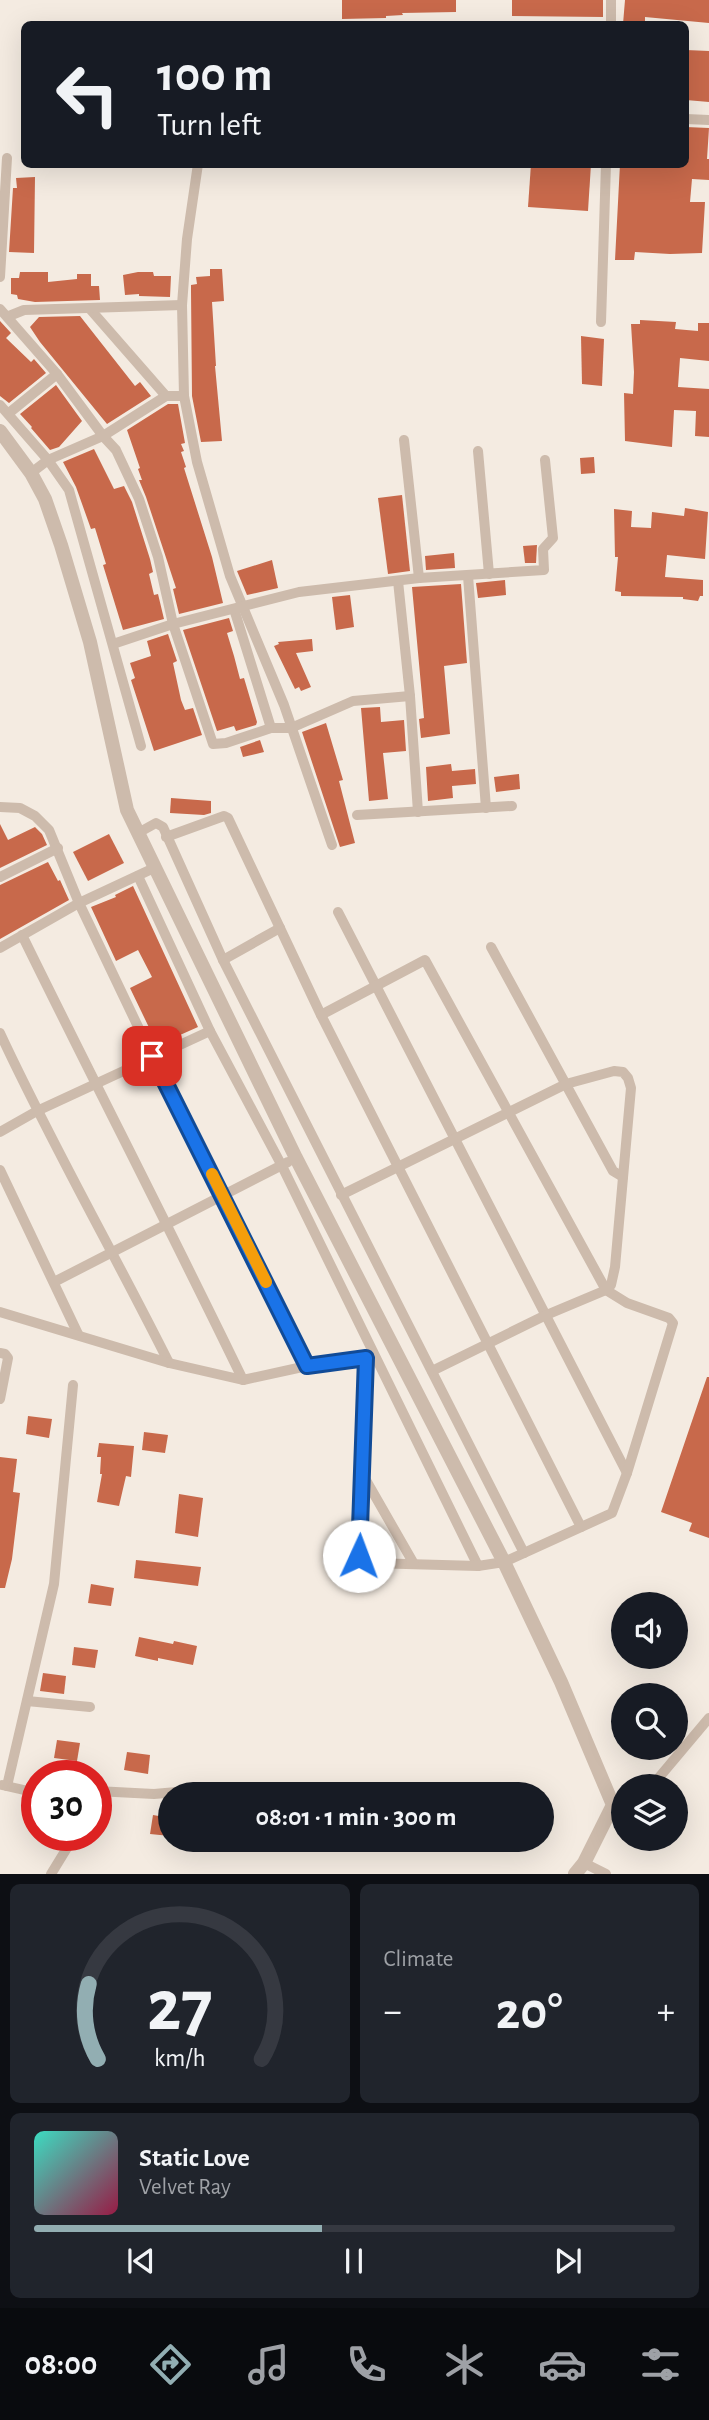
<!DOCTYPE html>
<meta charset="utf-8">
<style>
:root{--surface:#171b24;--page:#20242c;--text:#f1f3f6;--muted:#9ea1a6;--line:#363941;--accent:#92aeb2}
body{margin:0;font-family:"Alegreya Sans",sans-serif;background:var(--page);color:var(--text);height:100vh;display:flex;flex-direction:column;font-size:26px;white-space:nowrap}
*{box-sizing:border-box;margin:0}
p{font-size:23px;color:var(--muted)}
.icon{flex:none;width:38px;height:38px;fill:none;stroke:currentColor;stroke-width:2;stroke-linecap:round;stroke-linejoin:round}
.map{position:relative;height:1874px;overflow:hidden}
.side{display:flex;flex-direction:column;gap:10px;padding:10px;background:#0d0f14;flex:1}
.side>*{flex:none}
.top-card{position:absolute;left:21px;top:21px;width:668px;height:147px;border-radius:10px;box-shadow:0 7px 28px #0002;background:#171b24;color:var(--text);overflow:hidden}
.fabs{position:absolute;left:611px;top:1592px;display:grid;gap:14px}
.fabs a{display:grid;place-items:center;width:77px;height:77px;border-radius:50%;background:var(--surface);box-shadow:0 7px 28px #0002;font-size:35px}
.speed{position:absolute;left:21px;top:1760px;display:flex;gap:14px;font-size:35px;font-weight:700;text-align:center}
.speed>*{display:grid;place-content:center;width:91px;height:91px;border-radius:50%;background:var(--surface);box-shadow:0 7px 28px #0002;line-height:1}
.speed .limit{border:10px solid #d22;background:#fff;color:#111}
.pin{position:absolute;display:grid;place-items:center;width:60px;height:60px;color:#fff;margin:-30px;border-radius:14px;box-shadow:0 4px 10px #0006}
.me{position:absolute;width:77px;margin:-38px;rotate:2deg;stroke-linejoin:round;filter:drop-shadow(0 0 5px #0008)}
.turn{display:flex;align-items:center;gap:24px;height:147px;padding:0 21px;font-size:32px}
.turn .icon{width:91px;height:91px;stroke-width:2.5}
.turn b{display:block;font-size:49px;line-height:60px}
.big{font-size:52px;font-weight:700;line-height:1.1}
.side .card{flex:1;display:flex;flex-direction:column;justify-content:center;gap:10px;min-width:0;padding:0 24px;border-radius:10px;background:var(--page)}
.side .dial{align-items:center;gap:0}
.dial svg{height:182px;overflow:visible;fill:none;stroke:var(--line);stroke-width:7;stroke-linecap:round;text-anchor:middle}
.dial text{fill:var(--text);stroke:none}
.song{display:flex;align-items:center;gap:21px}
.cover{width:84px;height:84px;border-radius:10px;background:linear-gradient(135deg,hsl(170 70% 55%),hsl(340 70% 35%))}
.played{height:7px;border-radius:4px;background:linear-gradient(90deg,var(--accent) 45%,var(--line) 45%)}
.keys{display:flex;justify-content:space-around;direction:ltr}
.heat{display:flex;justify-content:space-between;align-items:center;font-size:38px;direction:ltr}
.side .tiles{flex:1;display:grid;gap:10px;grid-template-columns:1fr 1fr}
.card:last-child{grid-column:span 2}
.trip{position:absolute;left:158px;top:1782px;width:396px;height:70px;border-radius:35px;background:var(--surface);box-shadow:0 7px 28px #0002;font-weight:700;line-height:70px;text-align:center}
.tab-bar{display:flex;height:112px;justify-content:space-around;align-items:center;background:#090b0e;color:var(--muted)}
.tab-bar .icon{width:49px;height:49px}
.tab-bar .on{color:var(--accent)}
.tab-bar b{font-size:32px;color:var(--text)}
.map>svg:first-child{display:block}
.building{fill:#c8694b}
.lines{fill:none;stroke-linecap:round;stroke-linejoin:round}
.minor{stroke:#cdbbac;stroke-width:10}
.tertiary{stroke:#cdbbac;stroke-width:14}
.route-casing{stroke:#114b97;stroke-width:18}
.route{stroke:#1a73e8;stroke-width:12}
.slow{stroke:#f59e0b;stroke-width:12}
</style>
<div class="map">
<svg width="709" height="1874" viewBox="0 0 709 1874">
<rect width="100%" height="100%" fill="#f4ebe1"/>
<g class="building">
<path d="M 342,0 L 456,0 L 456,12 L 402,13 L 403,15 L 386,16 L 386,18 L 342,19 Z"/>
<path d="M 512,0 L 603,0 L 603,17 L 512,16 Z"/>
<path d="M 625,0 L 709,0 L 709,23 L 645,17 L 645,24 L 623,24 Z"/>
<path d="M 686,50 L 709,51 L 709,102 L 686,100 Z"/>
<path d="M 686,127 L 709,128 L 707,159 L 709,159 L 709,180 L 692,179 L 690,202 L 705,202 L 702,253 L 670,254 L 635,252 L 634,260 L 615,260 L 620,164 L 686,164 Z"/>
<path d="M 531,164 L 591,164 L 588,211 L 528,207 Z"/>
<path d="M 35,177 L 34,253 L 9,252 L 13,188 L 17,188 L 16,178 Z"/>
<path d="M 210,269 L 222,269 L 224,301 L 212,302 L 216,366 L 215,366 L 222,441 L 201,442 L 192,396 L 191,291 L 191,285 L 197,284 L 196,277 L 210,276 Z"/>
<path d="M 20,272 L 48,272 L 48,282 L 77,279 L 77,274 L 91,274 L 91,286 L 99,286 L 100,300 L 35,302 L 18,299 L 17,295 L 11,294 L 11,278 L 19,278 Z"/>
<path d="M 138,272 L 153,272 L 154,276 L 171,276 L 170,297 L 139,296 L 139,294 L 125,295 L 123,275 Z"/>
<path d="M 80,316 L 135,386 L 140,382 L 151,396 L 107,424 L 40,342 L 30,327 L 39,317 Z"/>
<path d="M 640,320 L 676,322 L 675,329 L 698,331 L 698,323 L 709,323 L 709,361 L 680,358 L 678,387 L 709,389 L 709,437 L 695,436 L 696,411 L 674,410 L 672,447 L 625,441 L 624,393 L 633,394 L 634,372 L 631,324 L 640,324 Z"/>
<path d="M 0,321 L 11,333 L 6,338 L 31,362 L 34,359 L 46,373 L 9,403 L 0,396 Z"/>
<path d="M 581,336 L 604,339 L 602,386 L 582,384 Z"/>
<path d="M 56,385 L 82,421 L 59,447 L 50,450 L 31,428 L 32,427 L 20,414 Z"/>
<path d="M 168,404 L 178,404 L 185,443 L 181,444 L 184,451 L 181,452 L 186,467 L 184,468 L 212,557 L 223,603 L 179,614 L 173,589 L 176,588 L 146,497 L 139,480 L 142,480 L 138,469 L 140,468 L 127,430 Z"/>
<path d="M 94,449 L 114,489 L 124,486 L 132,502 L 150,559 L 153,572 L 149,574 L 154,595 L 158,594 L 164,619 L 123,630 L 103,565 L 106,564 L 95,528 L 91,529 L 76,487 L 63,462 Z"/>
<path d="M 594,457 L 595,473 L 581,474 L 580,458 Z"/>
<path d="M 402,495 L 410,571 L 388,574 L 378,498 Z"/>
<path d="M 685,508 L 708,512 L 705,559 L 667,555 L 665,577 L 703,580 L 703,596 L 700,596 L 698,601 L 683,599 L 683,597 L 621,596 L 621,592 L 615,591 L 618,557 L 615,557 L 614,509 L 632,511 L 631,527 L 651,528 L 652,512 L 684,516 Z"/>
<path d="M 537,545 L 536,563 L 525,563 L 523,546 Z"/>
<path d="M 454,553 L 455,568 L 426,570 L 425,556 Z"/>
<path d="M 272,560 L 278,588 L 247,595 L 237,571 Z"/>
<path d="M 505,580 L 506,595 L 478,598 L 476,583 Z"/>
<path d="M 461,584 L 467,663 L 444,666 L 450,734 L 421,738 L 419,719 L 424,718 L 412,587 Z"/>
<path d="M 350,595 L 354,627 L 336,630 L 332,597 Z"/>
<path d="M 229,618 L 233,631 L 227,633 L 234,656 L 240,679 L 244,678 L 257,722 L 256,725 L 236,731 L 234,726 L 217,731 L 183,630 Z"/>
<path d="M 168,634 L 177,661 L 173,663 L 181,700 L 185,710 L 193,708 L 202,735 L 154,751 L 131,680 L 135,678 L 130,663 L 151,656 L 147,641 Z"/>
<path d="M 312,639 L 313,651 L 296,653 L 311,687 L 301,691 L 299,687 L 295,689 L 274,646 L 279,644 L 278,642 Z"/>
<path d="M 380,707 L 381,722 L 404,720 L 406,751 L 383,753 L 388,799 L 369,801 L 361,708 Z"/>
<path d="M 326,723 L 343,780 L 339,781 L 355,843 L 340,847 L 302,732 Z"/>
<path d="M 260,740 L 264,752 L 243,757 L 240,747 Z"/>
<path d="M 451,764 L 452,771 L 475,769 L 476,784 L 452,786 L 453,798 L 428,801 L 426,767 Z"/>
<path d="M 519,774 L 520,789 L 496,792 L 494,777 Z"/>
<path d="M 171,798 L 211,801 L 211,813 L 204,815 L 170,813 Z"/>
<path d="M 0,824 L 8,840 L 35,827 L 42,834 L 47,845 L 0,868 Z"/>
<path d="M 109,834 L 124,863 L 88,881 L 73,852 Z"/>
<path d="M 48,862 L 58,881 L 60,880 L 69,900 L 0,939 L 0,885 Z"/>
<path d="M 133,886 L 198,1027 L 180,1035 L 179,1032 L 156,1042 L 130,988 L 152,977 L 138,950 L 116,961 L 91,907 L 116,897 L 115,895 Z"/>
<path d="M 707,1377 L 709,1377 L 709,1538 L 689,1531 L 692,1523 L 661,1512 Z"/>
<path d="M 28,1416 L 52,1419 L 49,1438 L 26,1434 Z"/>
<path d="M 144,1432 L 168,1435 L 165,1453 L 142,1450 Z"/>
<path d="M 99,1443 L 134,1446 L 131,1477 L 126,1476 L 119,1506 L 97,1502 L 102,1474 L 100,1474 L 101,1457 L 97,1457 Z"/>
<path d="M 0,1457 L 17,1459 L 13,1492 L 20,1493 L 12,1559 L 5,1588 L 0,1588 Z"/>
<path d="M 179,1494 L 203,1498 L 198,1537 L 175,1533 Z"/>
<path d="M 136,1560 L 201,1567 L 198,1586 L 134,1578 Z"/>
<path d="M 91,1584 L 114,1588 L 111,1606 L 88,1603 Z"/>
<path d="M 139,1637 L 173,1644 L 174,1641 L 197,1646 L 193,1665 L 158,1658 L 158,1661 L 135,1656 Z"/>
<path d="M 74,1647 L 98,1650 L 95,1668 L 72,1665 Z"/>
<path d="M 43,1673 L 66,1676 L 64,1694 L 40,1691 Z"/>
<path d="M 57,1740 L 80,1743 L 77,1761 L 54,1758 Z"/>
<path d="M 127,1752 L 150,1755 L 148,1774 L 124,1770 Z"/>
<path d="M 153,1815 L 170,1818 L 170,1836 L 150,1834 Z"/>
</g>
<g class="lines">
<g class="minor">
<path d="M 611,24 L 611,0"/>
<path d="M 686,119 L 709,120"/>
<path d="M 198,164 L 187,239 L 182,305 L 184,396 L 197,462 L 230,576 L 284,705 L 332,845"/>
<path d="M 0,277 L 7,158"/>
<path d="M 0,309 L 57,374 L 103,436 L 116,450 L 139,499 L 158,557 L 173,624 L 213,744 L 226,743 L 271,728 L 291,728 L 353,701 L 410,696"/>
<path d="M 90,309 L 166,396"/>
<path d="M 9,316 L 24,310 L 182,305"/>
<path d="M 601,322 L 606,164"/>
<path d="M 0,405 L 48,460 L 69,490 L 141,746"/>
<path d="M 9,413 L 57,374"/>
<path d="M 404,440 L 419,578"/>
<path d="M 478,451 L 489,574"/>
<path d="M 31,473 L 48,460 L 103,436 L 166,396 L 184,396"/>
<path d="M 468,576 L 486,808"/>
<path d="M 398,581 L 410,696 L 418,812"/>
<path d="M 234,609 L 271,728"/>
<path d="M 113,644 L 173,624 L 299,592 L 419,578 L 544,570 L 543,549 L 553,538 L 545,460"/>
<path d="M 0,807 L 20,808 L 35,816 L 49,830 L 79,903 L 152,1056 L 307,1366"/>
<path d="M 357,815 L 512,806"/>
<path d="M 138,833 L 156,823 L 163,827 L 223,960 L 524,1553"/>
<path d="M 166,837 L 224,816 L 228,818 L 321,1015 L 581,1527"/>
<path d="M 138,876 L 210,1031 L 282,1166 L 478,1566"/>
<path d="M 0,877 L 58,848"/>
<path d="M 338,912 L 627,1473"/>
<path d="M 22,935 C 95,1084 171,1231 243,1380"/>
<path d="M 491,947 L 613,1171 L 623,1177"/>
<path d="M 0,948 L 79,903 L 154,868"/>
<path d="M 223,960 L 280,928"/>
<path d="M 321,1015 L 425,960 L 606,1290 L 627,1303 L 669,1318 L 673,1323 L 627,1473 L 612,1513 L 504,1562 L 478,1566 L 370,1563 L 359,1556 L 366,1358"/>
<path d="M 0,1033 C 52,1145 114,1253 169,1363"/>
<path d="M 0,1132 L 37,1111 L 210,1031"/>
<path d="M 0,1170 L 78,1334"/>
<path d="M 341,1195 L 566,1084 L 614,1071 L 623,1072 L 628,1078 L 631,1088 L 615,1267 L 611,1285 L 606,1290 L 544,1316 L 432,1371"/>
<path d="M 54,1282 L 288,1162"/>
<path d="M 0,1312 L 169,1363 L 243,1380 L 307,1366 L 371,1358"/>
<path d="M 0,1353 L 5,1354 L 8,1358 L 0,1399"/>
<path d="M 363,1475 L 414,1564"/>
<path d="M 27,1701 L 90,1707"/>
<path d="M 2,1785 L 37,1793"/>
<path d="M 7,1786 L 54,1584 L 73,1385"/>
<path d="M 651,1787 L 709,1718"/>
<path d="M 96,1791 L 154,1794 L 188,1791"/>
<path d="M 584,1863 L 606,1874"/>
<path d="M 51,1874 L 67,1848 L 68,1836"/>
</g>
<path class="tertiary" d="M 0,431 L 31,473 L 45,499 L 61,545 L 90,642 L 127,810 L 296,1158 L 504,1562 L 561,1682 L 613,1805 L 584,1863 L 575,1874"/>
</g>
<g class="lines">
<g class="route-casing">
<path id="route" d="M 152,1056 L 307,1366 L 366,1358 L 359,1556"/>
</g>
<use href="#route" class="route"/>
<path class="slow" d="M 212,1174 L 266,1282"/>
</g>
</svg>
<div class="fabs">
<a><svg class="icon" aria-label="sound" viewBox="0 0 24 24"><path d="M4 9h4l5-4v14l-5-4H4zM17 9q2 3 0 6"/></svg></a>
<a><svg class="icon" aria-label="search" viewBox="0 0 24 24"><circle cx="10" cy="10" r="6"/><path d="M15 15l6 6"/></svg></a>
<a><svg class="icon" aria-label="layers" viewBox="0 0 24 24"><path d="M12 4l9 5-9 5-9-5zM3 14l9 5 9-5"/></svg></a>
</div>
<div class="speed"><div class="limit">30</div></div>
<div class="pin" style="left:152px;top:1056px;background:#d93025"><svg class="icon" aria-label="arrive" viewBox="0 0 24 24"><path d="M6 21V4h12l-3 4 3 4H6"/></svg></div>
<svg class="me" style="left:359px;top:1556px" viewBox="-20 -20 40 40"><circle r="19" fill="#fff"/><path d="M0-13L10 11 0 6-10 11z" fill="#1a73e8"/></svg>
<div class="trip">08:01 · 1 min · 300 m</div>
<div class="top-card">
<div class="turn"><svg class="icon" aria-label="left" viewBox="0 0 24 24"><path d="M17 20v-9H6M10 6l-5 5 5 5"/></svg><div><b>100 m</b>Turn left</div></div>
</div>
</div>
<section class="side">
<div class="tiles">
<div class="card dial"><svg viewBox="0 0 100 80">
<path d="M14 69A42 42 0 1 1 86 69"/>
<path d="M14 69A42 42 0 0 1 10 36" stroke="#92aeb2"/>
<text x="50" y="56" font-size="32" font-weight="700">27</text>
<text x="50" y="72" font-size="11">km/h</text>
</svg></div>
<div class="card"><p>Climate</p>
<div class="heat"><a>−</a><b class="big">20°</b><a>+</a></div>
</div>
<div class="card">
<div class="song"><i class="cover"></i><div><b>Static Love</b><p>Velvet Ray</p></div></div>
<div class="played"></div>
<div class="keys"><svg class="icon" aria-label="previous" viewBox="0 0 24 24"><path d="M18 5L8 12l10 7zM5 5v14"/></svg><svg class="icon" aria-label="pause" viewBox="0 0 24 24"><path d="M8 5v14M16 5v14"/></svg><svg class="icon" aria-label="next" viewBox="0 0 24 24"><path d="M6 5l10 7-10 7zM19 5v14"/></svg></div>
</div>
</div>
</section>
<nav class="tab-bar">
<b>08:00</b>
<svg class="icon on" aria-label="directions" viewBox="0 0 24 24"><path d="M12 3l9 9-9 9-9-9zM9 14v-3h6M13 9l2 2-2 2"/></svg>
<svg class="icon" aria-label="music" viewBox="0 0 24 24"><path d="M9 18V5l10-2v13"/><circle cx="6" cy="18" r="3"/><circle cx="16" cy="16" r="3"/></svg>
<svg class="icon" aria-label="phone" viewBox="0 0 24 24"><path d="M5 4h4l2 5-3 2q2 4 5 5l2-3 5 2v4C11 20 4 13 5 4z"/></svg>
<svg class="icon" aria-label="climate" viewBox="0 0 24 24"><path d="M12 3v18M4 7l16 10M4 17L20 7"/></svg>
<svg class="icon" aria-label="car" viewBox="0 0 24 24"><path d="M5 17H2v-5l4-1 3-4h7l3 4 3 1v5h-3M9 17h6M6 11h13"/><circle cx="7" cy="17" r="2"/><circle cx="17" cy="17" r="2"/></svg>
<svg class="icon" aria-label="filters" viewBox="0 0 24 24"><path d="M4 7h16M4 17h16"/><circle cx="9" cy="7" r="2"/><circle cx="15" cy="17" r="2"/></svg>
</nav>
